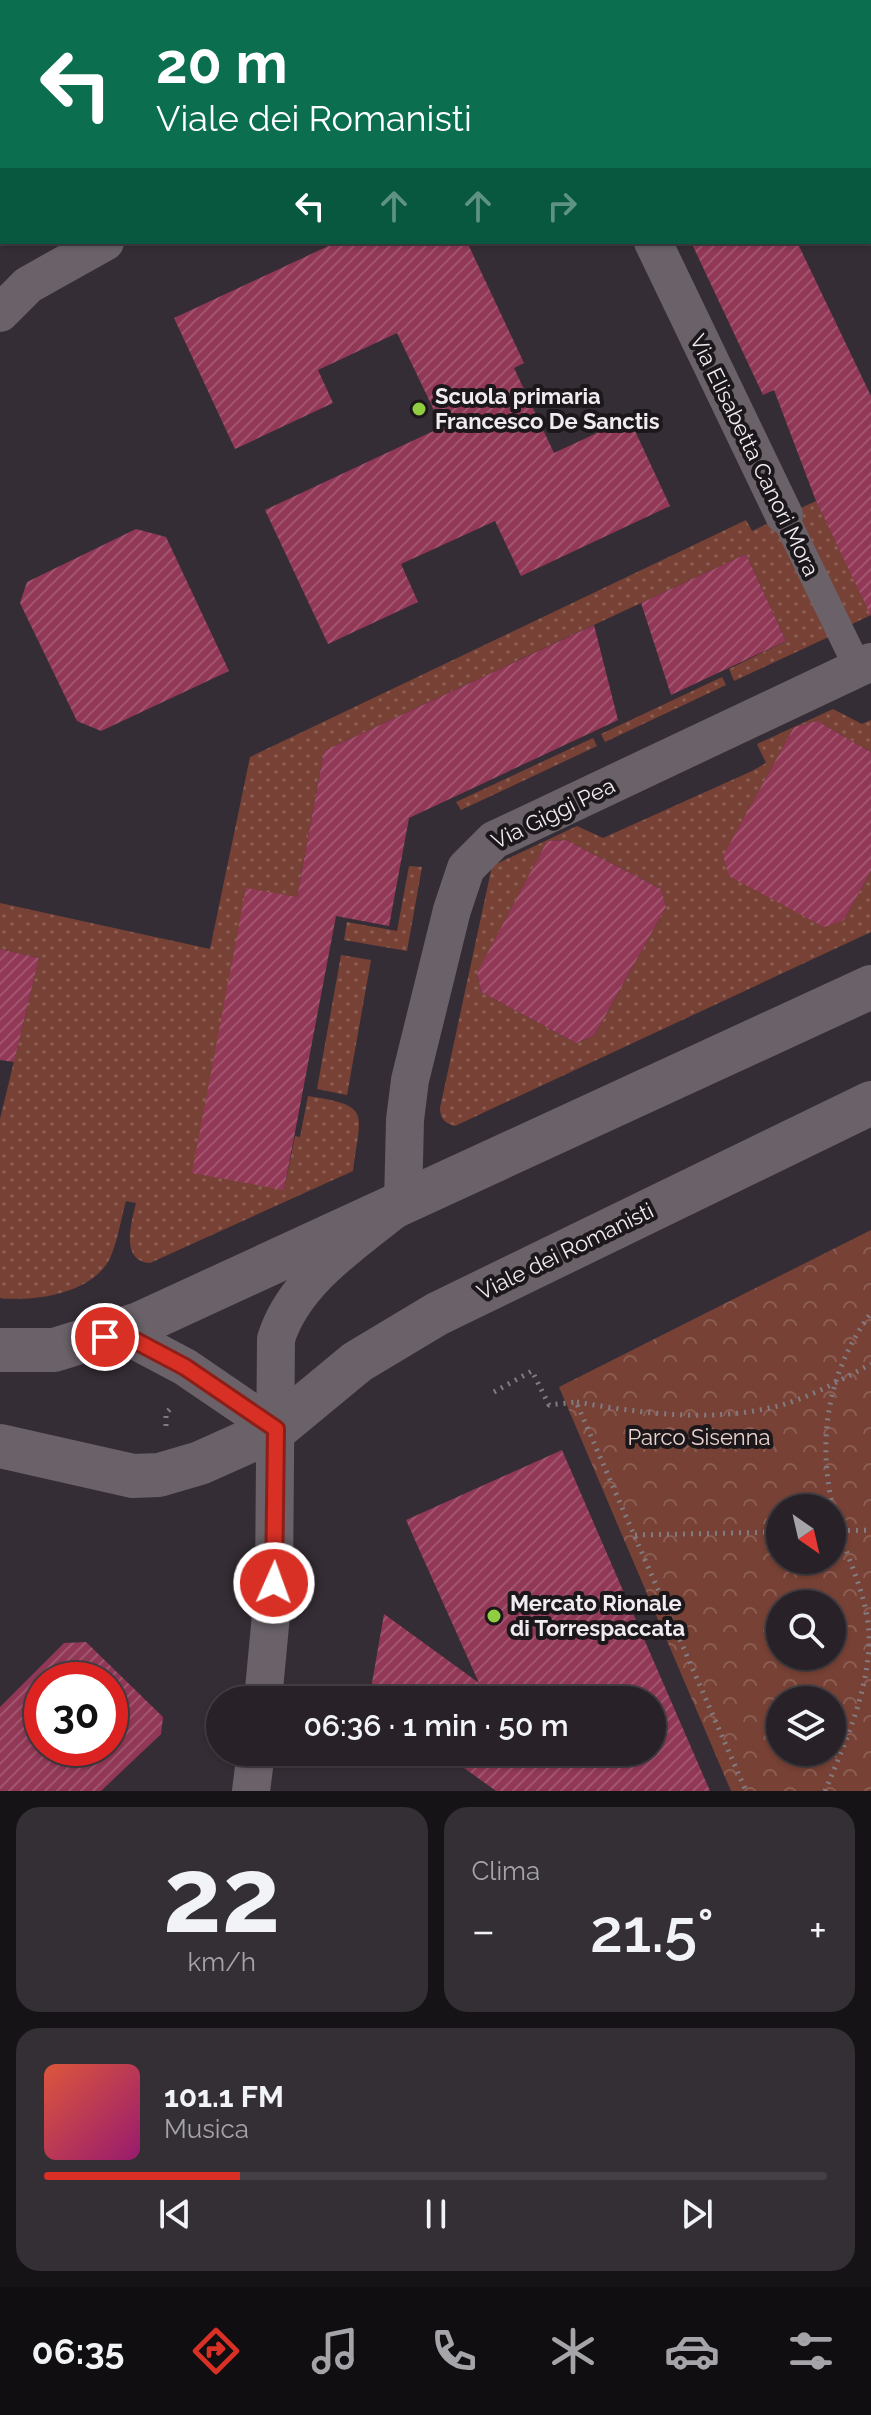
<!DOCTYPE html>
<html lang="it">
<meta charset="utf-8">
<style>
:root{--surface:#282228;--page:#342f34;--text:#f1f3f6;--muted:#a5a4a8;--line:#443f45;--accent:#d93025}
body{margin:0;font-family:Raleway,sans-serif;background:var(--page);color:var(--text);height:100vh;display:flex;flex-direction:column;font-size:30px;white-space:nowrap}
*{box-sizing:border-box;margin:0}
p{font-size:26px;color:var(--muted)}
.icon{flex:none;width:44px;height:44px;fill:none;stroke:currentColor;stroke-width:2;stroke-linecap:round;stroke-linejoin:round}
.map{position:relative;height:1791px;overflow:hidden}
.side{display:flex;flex-direction:column;gap:16px;padding:16px;background:#161316;flex:1}
.side>*{flex:none}
.banner{position:absolute;left:0px;top:0px;width:872px;height:244px;box-shadow:0 2px 6px #0004,0 0 0 2px var(--line);background:#0b6e4f;color:#fff;overflow:hidden}
.needle{width:52px;rotate:146deg}
.controls{position:absolute;left:766px;top:1494px;display:grid;gap:16px}
.controls a{display:grid;place-items:center;width:80px;height:80px;border-radius:50%;background:var(--surface);box-shadow:0 2px 6px #0004,0 0 0 2px var(--line);font-size:40px}
.speed{position:absolute;left:24px;top:1662px;display:flex;gap:16px;font-size:40px;font-weight:700;text-align:center}
.speed>*{display:grid;place-content:center;width:104px;height:104px;border-radius:50%;background:var(--surface);box-shadow:0 2px 6px #0004,0 0 0 2px var(--line);line-height:1}
.speed .limit{border:12px solid #d22;background:#fff;color:#111}
.pin{position:absolute;display:grid;place-items:center;width:68px;height:68px;color:#fff;margin:-34px;border:4px solid #fff;border-radius:50%;box-shadow:0 2px 8px #0007}
.me{position:absolute;width:88px;margin:-44px;rotate:2deg;stroke-linejoin:round;filter:drop-shadow(0 0 6px #0008)}
.turn{display:flex;align-items:center;gap:28px;height:168px;padding:0 24px;font-size:36px}
.turn .icon{width:104px;height:104px;stroke-width:2.5}
.turn b{display:block;font-size:56px;line-height:68px}
.lanes{display:flex;align-items:center;height:76px;padding:0 24px;background:#0003;justify-content:center;gap:40px;direction:ltr}
.lanes .off{opacity:.35}
.big{font-size:60px;font-weight:600;line-height:1.1}
.side .tile{flex:1;display:flex;flex-direction:column;justify-content:center;gap:12px;min-width:0;padding:0 28px;border-radius:24px;background:var(--page)}
.side .dial{align-items:center;gap:0}
.dial b{font-size:104px;line-height:1}
.song{display:flex;align-items:center;gap:24px}
.cover{width:96px;height:96px;border-radius:12px;background:linear-gradient(135deg,hsl(10 70% 55%),hsl(320 70% 35%))}
.played{height:8px;border-radius:4px;background:linear-gradient(90deg,var(--accent) 25%,var(--line) 25%)}
.keys{display:flex;justify-content:space-around;direction:ltr}
.heat{display:flex;justify-content:space-between;align-items:center;font-size:44px;direction:ltr}
.side .tiles{flex:1;display:grid;gap:16px;grid-template-columns:1fr 1fr}
.tile:last-child{grid-column:span 2}
.trip{position:absolute;left:206px;top:1686px;width:460px;height:80px;border-radius:40px;background:var(--surface);box-shadow:0 2px 6px #0004,0 0 0 2px var(--line);font-weight:600;line-height:80px;text-align:center}
.dock{display:flex;height:128px;justify-content:space-around;align-items:center;background:#100e10;color:var(--muted)}
.dock .icon{width:56px;height:56px}
.dock .selected{color:var(--accent)}
.dock b{font-size:36px;color:var(--text)}
.map>svg:first-child{display:block}
.grass{fill:#774135}
.forest{fill:url(#forest-crowns);fill-rule:evenodd}
.garden{fill:url(#garden-dots);fill-rule:evenodd}
.building{fill:url(#building-hatch);fill-rule:evenodd}
.lines{fill:none;stroke-linecap:round;stroke-linejoin:round}
.path{stroke:#827b82;stroke-width:5;stroke-dasharray:2 6;stroke-linecap:butt}
.pedestrian{stroke:#6a6169;stroke-width:28}
.minor{stroke:#6a6169;stroke-width:38}
.tertiary{stroke:#6a6169;stroke-width:44}
.route-casing{stroke:#8d1f18;stroke-width:20}
.route{stroke:#d93025;stroke-width:14}
.poi-dot{fill:#90cd41;stroke:#1b171a;stroke-width:3}
.labels{text-anchor:middle;dominant-baseline:central;stroke-width:8;stroke-linejoin:round;paint-order:stroke}
.poi-label{font-size:22px;font-weight:bold;fill:#f0ebf0;stroke:#1b171a;text-anchor:start}
.street-label{font-size:22px;fill:#f0ebf0;stroke:#1b171a}
.park-label{font-size:22px;fill:#edd3cd;stroke:#1b171a}
</style>
<div class="map">
<svg width="871" height="1791" viewBox="0 0 871 1791">
<defs>
<pattern id="forest-crowns" width="20" height="18" patternUnits="userSpaceOnUse" patternTransform="scale(2)"><rect width="20" height="18" fill="#774135"/><path d="M2 6a3 3 0 1 1 6 0M12 15a3 3 0 1 1 6 0" fill="none" stroke="#8b5d53"/></pattern>
<pattern id="garden-dots" width="8" height="8" patternUnits="userSpaceOnUse" patternTransform="scale(2)"><rect width="8" height="8" fill="#774135"/><path d="M2 2h.1M6 6h.1" fill="none" stroke="#8b5d53" stroke-width="1.8" stroke-linecap="round"/></pattern>
<pattern id="building-hatch" width="6" height="6" patternUnits="userSpaceOnUse" patternTransform="scale(2)"><rect width="6" height="6" fill="#923857"/><path d="M-1 1l2-2M0 6l6-6M5 7l2-2" fill="none" stroke="#a2556f"/></pattern>
</defs>
<rect width="100%" height="100%" fill="#352d35"/>
<path class="grass" d="M 572,0 L 816,0 L 817,2 L 571,2 Z"/>
<path class="forest" d="M 871,1230 L 871,1791 L 731,1791 L 559,1387 ZM 780,1508 L 832,1508 L 832,1560 L 780,1560 ZM 780,1604 L 832,1604 L 832,1656 L 780,1656 ZM 780,1700 L 832,1700 L 832,1752 L 780,1752 Z"/>
<g class="garden">
<path d="M 816,501 L 871,615 L 846,627 L 790,513 Z"/>
<path d="M 779,518 L 835,634 L 734,681 L 729,669 L 786,641 L 746,554 L 324,751 L 297,897 L 284,1190 L 295,1136 L 300,1137 L 308,1096 C 373,1106 360,1112 353,1171 L 150,1263 C 119,1261 132,1221 136,1203 L 126,1201 C 121,1219 118,1239 111,1256 C 95,1293 36,1302 0,1298 L 0,1119 L 39,958 L 0,949 L 0,903 L 210,949 L 250,757 L 746,520 L 752,531 Z"/>
<path d="M 722,677 L 726,685 L 605,742 L 601,734 Z"/>
<path d="M 833,709 L 862,724 L 871,720 L 871,752 L 817,721 L 794,727 L 723,857 L 844,920 L 871,871 L 871,932 L 455,1126 C 445,1123 440,1119 440,1108 L 492,866 L 577,826 L 603,838 L 752,771 L 766,763 L 757,744 ZM 566,840 L 661,889 L 666,907 L 594,1036 L 576,1043 L 481,992 L 477,974 L 547,841 Z"/>
<path d="M 593,738 L 597,746 L 461,810 L 456,802 Z"/>
<path d="M 409,866 L 422,867 L 407,951 L 344,940 L 347,922 L 397,931 Z"/>
<path d="M 341,955 L 371,960 L 347,1095 L 317,1089 Z"/>
</g>
<g class="building">
<path d="M 337,242 L 467,242 L 524,363 L 514,368 L 554,453 L 629,418 L 670,506 L 521,576 L 495,521 L 401,564 L 418,602 L 328,644 L 265,510 L 442,427 L 397,333 L 318,370 L 333,403 L 235,449 L 174,318 Z"/>
<path d="M 691,242 L 797,242 L 871,396 L 871,616 L 816,501 L 774,390 L 763,395 Z"/>
<path d="M 136,529 L 166,537 L 229,671 L 101,731 L 77,721 L 20,603 L 27,582 Z"/>
<path d="M 746,554 L 786,641 L 671,695 L 641,603 Z"/>
<path d="M 594,625 L 618,720 L 409,818 L 389,926 L 336,916 L 284,1190 L 192,1173 L 246,888 L 297,897 L 324,751 Z"/>
<path d="M 817,721 L 871,752 L 871,871 L 844,920 L 824,927 L 729,876 L 723,856 L 794,727 Z"/>
<path d="M 566,840 L 661,889 L 666,907 L 594,1036 L 576,1043 L 481,992 L 477,973 L 547,841 Z"/>
<path d="M 0,949 L 39,958 L 14,1062 L 0,1060 Z"/>
<path d="M 562,1450 L 710,1791 L 496,1791 L 442,1752 L 652,1752 L 652,1700 L 369,1700 L 384,1614 L 479,1683 L 406,1520 Z"/>
<path d="M 86,1642 L 163,1717 L 161,1734 L 101,1791 L 0,1791 L 0,1707 L 64,1643 ZM 42,1680 L 110,1680 L 110,1748 L 42,1748 Z"/>
</g>
<g class="lines">
<g class="path">
<path d="M 681,0 L 682,2"/>
<path d="M 672,2 L 676,0"/>
<path d="M 850,2 L 855,0"/>
<path d="M 494,1392 L 532,1371 L 549,1405 L 576,1402 L 746,1791"/>
<path d="M 577,1402 C 638,1413 708,1422 769,1408 C 804,1401 839,1381 871,1364"/>
<path d="M 166,1426 L 166,1413 L 171,1408"/>
<path d="M 832,1531 L 871,1530"/>
<path d="M 635,1535 L 780,1532"/>
<path d="M 825,1791 C 844,1746 867,1695 869,1645 C 871,1606 852,1569 840,1533 C 815,1456 822,1379 871,1313"/>
</g>
<path class="pedestrian" d="M 784,515 L 858,668"/>
<g class="minor">
<path d="M 541,0 L 541,2"/>
<path d="M 103,2 L 107,0"/>
<path d="M 0,51 L 2,50"/>
<path d="M 870,128 L 871,130"/>
<path d="M 653,242 L 784,515"/>
<path d="M 0,313 L 28,285 L 105,242"/>
<path d="M 119,1332 L 185,1367 L 276,1429"/>
<path d="M 263,1700 L 274,1583 L 276,1339 C 294,1280 356,1241 403,1203 L 405,1120 L 410,1080 L 452,910 L 466,868 L 494,840 L 871,662"/>
<path d="M 251,1791 L 256,1752"/>
</g>
<g class="tertiary">
<path d="M 0,1350 L 54,1350 L 139,1324 L 871,987"/>
<path d="M 0,1446 L 133,1476 L 159,1475 L 200,1463 L 276,1429 L 357,1362 L 437,1314 L 871,1103"/>
</g>
</g>
<g class="lines">
<g class="route-casing">
<path id="route" d="M 105,1337 L 119,1332 L 185,1367 L 276,1429 L 274,1583"/>
</g>
<use href="#route" class="route"/>
</g>
<g class="poi-dot">
<circle cx="419" cy="409" r="8"/>
<circle cx="494" cy="1616" r="8"/>
</g>
<g class="labels">
<g class="poi-label">
<text x="435" y="396">Scuola primaria<tspan x="435" dy="25">Francesco De Sanctis</tspan></text>
<text x="510" y="1603">Mercato Rionale<tspan x="510" dy="25">di Torrespaccata</tspan></text>
</g>
<g class="street-label">
<text transform="translate(755 455) rotate(64)">Via Elisabetta Canori Mora</text>
<text transform="translate(553 813) rotate(-26)">Via Giggi Pea</text>
<text transform="translate(565 1251) rotate(-26)">Viale dei Romanisti</text>
</g>
<g class="park-label">
<text x="699" y="1437">Parco Sisenna</text>
</g>
</g>
</svg>
<div class="controls">
<a><svg class="needle" viewBox="-14 -14 28 28"><path d="M0-13l5 13h-10z" fill="#e53935"/><path d="M0 13l5-13h-10z" fill="#a5a4a8"/></svg></a>
<a><svg class="icon" aria-label="search" viewBox="0 0 24 24"><circle cx="10" cy="10" r="6"/><path d="M15 15l6 6"/></svg></a>
<a><svg class="icon" aria-label="layers" viewBox="0 0 24 24"><path d="M12 4l9 5-9 5-9-5zM3 14l9 5 9-5"/></svg></a>
</div>
<div class="speed"><div class="limit">30</div></div>
<div class="pin" style="left:105px;top:1337px;background:#d93025"><svg class="icon" aria-label="arrive" viewBox="0 0 24 24"><path d="M6 21V4h12l-3 4 3 4H6"/></svg></div>
<svg class="me" style="left:274px;top:1583px" viewBox="-20 -20 40 40"><circle r="17" fill="#d93025" stroke="#fff" stroke-width="3"/><path d="M0-11L8 9 0 5-8 9z" fill="#fff"/></svg>
<div class="trip">06:36 · 1 min · 50 m</div>
<div class="banner">
<div class="turn"><svg class="icon" aria-label="left" viewBox="0 0 24 24"><path d="M17 20v-9H6M10 6l-5 5 5 5"/></svg><div><b>20 m</b>Viale dei Romanisti</div></div>
<div class="lanes"><svg class="icon" aria-label="left" viewBox="0 0 24 24"><path d="M17 20v-9H6M10 6l-5 5 5 5"/></svg><svg class="icon off" aria-label="ahead" viewBox="0 0 24 24"><path d="M12 20V5M6 11l6-6 6 6"/></svg><svg class="icon off" aria-label="ahead" viewBox="0 0 24 24"><path d="M12 20V5M6 11l6-6 6 6"/></svg><svg class="icon off" aria-label="right" viewBox="0 0 24 24"><path d="M7 20v-9h11M14 6l5 5-5 5"/></svg></div>
</div>
</div>
<section class="side">
<div class="tiles">
<div class="tile dial"><b>22</b><p>km/h</p></div>
<div class="tile"><p>Clima</p>
<div class="heat"><a>−</a><b class="big">21.5°</b><a>+</a></div>
</div>
<div class="tile">
<div class="song"><i class="cover"></i><div><b>101.1 FM</b><p>Musica</p></div></div>
<div class="played"></div>
<div class="keys"><svg class="icon" aria-label="previous" viewBox="0 0 24 24"><path d="M18 5L8 12l10 7zM5 5v14"/></svg><svg class="icon" aria-label="pause" viewBox="0 0 24 24"><path d="M8 5v14M16 5v14"/></svg><svg class="icon" aria-label="next" viewBox="0 0 24 24"><path d="M6 5l10 7-10 7zM19 5v14"/></svg></div>
</div>
</div>
</section>
<nav class="dock">
<b>06:35</b>
<svg class="icon selected" aria-label="directions" viewBox="0 0 24 24"><path d="M12 3l9 9-9 9-9-9zM9 14v-3h6M13 9l2 2-2 2"/></svg>
<svg class="icon" aria-label="music" viewBox="0 0 24 24"><path d="M9 18V5l10-2v13"/><circle cx="6" cy="18" r="3"/><circle cx="16" cy="16" r="3"/></svg>
<svg class="icon" aria-label="phone" viewBox="0 0 24 24"><path d="M5 4h4l2 5-3 2q2 4 5 5l2-3 5 2v4C11 20 4 13 5 4z"/></svg>
<svg class="icon" aria-label="climate" viewBox="0 0 24 24"><path d="M12 3v18M4 7l16 10M4 17L20 7"/></svg>
<svg class="icon" aria-label="car" viewBox="0 0 24 24"><path d="M5 17H2v-5l4-1 3-4h7l3 4 3 1v5h-3M9 17h6M6 11h13"/><circle cx="7" cy="17" r="2"/><circle cx="17" cy="17" r="2"/></svg>
<svg class="icon" aria-label="filters" viewBox="0 0 24 24"><path d="M4 7h16M4 17h16"/><circle cx="9" cy="7" r="2"/><circle cx="15" cy="17" r="2"/></svg>
</nav>
